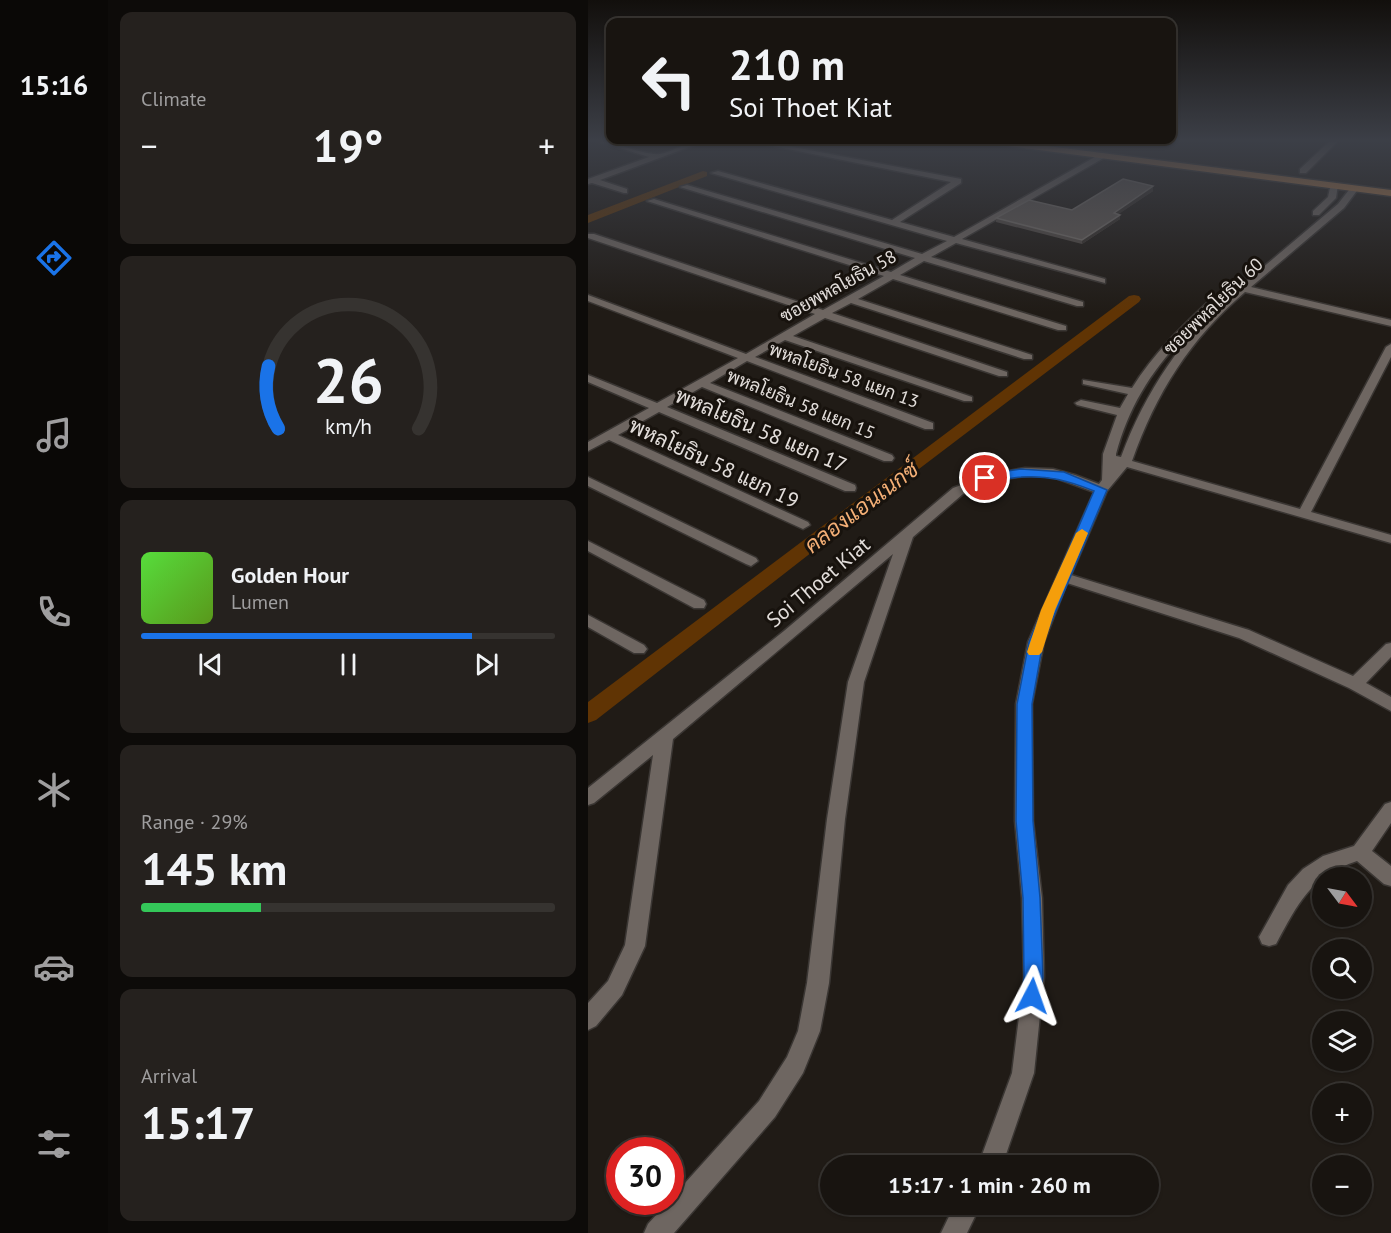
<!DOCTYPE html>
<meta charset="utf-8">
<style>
:root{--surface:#181410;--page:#25211e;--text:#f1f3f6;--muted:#9f9e9f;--line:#363330;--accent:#1a73e8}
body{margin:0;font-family:"PT Sans",Sarabun,sans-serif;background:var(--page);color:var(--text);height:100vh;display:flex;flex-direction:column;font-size:22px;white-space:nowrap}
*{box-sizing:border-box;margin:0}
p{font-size:20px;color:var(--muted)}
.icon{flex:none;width:33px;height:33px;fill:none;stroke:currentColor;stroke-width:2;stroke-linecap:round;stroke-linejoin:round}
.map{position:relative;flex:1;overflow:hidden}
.drawer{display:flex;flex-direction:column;gap:12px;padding:12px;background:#0d0b09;width:480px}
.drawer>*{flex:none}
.top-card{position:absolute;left:18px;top:18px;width:570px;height:126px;border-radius:12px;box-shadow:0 2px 4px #0004,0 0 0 2px var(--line);background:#181410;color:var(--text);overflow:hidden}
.needle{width:39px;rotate:122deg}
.fabs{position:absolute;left:724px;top:867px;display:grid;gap:12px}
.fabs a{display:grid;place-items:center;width:60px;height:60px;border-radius:50%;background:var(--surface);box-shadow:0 2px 4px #0004,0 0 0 2px var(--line);font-size:30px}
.speed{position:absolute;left:18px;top:1137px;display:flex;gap:12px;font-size:30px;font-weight:700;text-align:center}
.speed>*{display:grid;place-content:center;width:78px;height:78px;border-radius:50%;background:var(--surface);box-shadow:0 2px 4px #0004,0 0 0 2px var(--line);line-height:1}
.speed .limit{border:9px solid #d22;background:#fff;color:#111}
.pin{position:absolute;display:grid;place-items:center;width:51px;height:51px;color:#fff;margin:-26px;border:3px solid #fff;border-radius:50%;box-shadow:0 2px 6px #0007}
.me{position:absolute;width:66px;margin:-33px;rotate:4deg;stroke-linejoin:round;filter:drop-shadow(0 0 4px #0008)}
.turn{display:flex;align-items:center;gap:21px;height:126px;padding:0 24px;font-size:27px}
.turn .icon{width:78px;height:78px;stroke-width:2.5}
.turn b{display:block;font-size:42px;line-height:51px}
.big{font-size:45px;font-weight:800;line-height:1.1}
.drawer .tile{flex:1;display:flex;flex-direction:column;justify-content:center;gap:9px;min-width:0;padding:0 21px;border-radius:12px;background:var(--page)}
.drawer .dial{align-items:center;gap:0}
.dial svg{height:156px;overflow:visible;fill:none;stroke:var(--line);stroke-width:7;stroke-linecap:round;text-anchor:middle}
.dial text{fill:var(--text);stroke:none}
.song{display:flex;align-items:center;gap:18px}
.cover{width:72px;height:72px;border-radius:9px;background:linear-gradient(135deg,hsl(110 70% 55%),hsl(90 70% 35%))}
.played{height:6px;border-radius:3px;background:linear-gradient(90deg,var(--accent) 80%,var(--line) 80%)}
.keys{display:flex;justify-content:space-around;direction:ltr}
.heat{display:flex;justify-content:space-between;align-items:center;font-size:33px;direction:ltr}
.charge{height:9px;border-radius:4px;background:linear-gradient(90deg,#34c759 29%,var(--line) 0)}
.trip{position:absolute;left:232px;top:1155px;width:339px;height:60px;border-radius:30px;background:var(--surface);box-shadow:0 2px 4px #0004,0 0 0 2px var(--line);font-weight:800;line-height:60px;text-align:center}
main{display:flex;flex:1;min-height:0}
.tabs{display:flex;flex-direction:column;width:108px;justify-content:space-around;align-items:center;background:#0a0806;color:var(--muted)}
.tabs .icon{width:42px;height:42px}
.tabs .on{color:var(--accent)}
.tabs b{font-size:27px;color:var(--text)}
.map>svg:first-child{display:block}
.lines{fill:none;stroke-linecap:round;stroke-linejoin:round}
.canal{fill:#603404;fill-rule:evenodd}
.street-casing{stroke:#3a3633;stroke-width:3}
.primary-casing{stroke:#3a3633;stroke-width:3}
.street{fill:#6e6661;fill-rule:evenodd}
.primary{fill:#b57d4a;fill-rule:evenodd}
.wall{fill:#514a45}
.shaded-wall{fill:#37312c}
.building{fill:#615a55;stroke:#756f6a;stroke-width:1.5}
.route{fill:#1a73e8;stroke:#114b97;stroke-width:1.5}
.slow{fill:#f59e0b}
.labels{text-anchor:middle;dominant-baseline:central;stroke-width:6;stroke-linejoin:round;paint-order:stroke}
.far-street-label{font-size:18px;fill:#e3dedb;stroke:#17120d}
.street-label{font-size:21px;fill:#e3dedb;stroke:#17120d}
.water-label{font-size:22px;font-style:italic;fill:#f4af76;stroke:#17120d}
</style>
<main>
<nav class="tabs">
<b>15:16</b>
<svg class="icon on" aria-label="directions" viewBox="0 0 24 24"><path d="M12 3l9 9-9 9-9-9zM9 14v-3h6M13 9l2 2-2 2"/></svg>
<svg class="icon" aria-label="music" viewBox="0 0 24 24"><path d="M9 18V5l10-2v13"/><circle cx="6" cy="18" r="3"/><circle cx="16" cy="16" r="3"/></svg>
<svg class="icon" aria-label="phone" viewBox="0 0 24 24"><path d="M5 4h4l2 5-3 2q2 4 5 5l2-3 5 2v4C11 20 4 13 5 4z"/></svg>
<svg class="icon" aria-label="climate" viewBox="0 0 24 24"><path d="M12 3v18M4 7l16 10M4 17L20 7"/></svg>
<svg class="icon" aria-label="car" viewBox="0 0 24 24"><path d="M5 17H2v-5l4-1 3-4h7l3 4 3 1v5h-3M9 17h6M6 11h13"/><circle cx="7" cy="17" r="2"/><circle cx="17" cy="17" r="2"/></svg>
<svg class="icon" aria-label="filters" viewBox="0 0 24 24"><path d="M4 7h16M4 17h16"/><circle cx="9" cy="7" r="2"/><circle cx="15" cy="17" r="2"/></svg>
</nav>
<section class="drawer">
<div class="tile"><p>Climate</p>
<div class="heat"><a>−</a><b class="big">19°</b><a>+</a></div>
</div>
<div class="tile dial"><svg viewBox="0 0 100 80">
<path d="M14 69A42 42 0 1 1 86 69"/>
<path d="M14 69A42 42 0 0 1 9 37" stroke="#1a73e8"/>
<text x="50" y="56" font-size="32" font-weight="700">26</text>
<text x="50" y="72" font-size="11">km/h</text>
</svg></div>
<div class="tile">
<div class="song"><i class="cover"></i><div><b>Golden Hour</b><p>Lumen</p></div></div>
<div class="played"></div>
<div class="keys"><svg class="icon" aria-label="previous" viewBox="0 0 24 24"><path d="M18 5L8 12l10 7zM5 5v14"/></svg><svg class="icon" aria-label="pause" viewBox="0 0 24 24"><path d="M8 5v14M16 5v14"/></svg><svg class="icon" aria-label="next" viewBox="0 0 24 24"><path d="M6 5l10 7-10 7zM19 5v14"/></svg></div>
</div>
<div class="tile"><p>Range · 29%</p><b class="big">145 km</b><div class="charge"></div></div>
<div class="tile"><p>Arrival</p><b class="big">15:17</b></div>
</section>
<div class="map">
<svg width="803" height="1233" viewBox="0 0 803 1233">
<rect width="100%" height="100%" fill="#201b16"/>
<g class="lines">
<g class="canal">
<path d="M 115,171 L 119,172 L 119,176 L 0,223 L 0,215 Z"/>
<path d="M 546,295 L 551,296 L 553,299 L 551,302 L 323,475 L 8,720 L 0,723 L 0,702 L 541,296 Z"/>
</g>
<g class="street-casing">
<g id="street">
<path d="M 2,139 C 24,139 44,152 66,154 C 82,156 101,138 120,140 L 12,180 L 39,189 L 39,193 L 36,193 L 4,183 L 0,184 L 0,179 L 61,157 Z"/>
<path d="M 744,139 L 752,139 L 718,173 L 712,173 L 712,169 Z"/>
<path d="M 156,140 L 169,140 L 373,179 L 373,183 L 312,222 L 366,237 L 514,153 L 521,155 L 374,239 L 517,279 L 517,283 L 368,243 L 343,257 L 495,302 L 495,306 L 489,306 L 336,261 L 312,275 L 478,326 L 478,330 L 470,330 L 305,279 L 270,299 L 444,355 L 444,359 L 436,359 L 263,303 L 244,313 L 419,372 L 419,376 L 411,376 L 237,318 L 205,336 L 384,397 L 384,401 L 376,401 L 197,340 L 167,357 L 345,423 L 345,429 L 337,429 L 159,361 L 122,383 L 304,455 L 306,458 L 304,461 L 296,461 L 114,387 L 79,407 L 267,485 L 268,488 L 267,491 L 257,491 L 71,412 L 30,435 L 220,522 L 222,525 L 215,529 L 21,440 L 0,451 L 0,442 L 61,408 L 0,382 L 0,375 L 69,403 L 150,358 L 0,301 L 0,295 L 158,354 L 227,314 L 0,238 L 0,234 L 6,234 L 235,310 L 296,276 L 59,201 L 66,199 L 303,272 L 327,258 L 92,187 L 99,185 L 334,254 L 359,241 L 123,173 L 130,171 L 304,220 L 363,182 Z"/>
<path d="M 743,183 L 750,185 L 748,198 L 731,215 L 725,215 L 725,211 L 740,197 Z"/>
<path d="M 764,186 L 771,188 L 756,208 L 663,287 L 803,320 L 803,326 L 657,292 C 602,339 568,393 544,461 L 712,509 L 798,347 L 803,344 L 803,357 L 723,512 L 803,535 L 803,543 L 539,467 L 519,491 L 483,575 L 661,630 L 765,676 L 798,644 L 803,643 L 803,657 L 778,683 L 803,697 L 803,711 L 761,688 L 651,638 L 479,583 L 456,642 L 444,704 L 445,821 L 454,898 L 456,977 L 446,1073 L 414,1166 L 390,1166 L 424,1073 L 436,977 L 434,898 L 427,821 L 428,704 L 440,642 L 506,492 L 465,477 L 437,476 L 410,480 L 375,494 L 325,537 L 276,682 L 257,819 L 241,983 L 232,1031 L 215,1073 L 187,1117 L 86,1233 L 56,1233 L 60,1224 L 171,1101 L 199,1057 L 210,1031 L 219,983 L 239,819 L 260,682 L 305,554 L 85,739 L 57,946 L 34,995 L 8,1026 L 0,1030 L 0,1003 L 20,981 L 37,945 L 65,755 L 6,803 L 0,805 L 0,788 L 196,631 L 365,488 L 404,474 L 437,468 L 465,469 L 487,475 L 511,484 L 514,480 L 515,454 L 529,415 L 489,405 L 487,403 L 493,400 L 532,408 L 540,394 L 495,384 L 495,380 L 544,388 C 565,354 594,326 623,299 L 631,301 C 620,314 606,325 595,338 C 562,372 540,409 528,454 L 528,456 L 533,457 C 557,392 595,335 648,290 L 644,287 L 646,285 L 654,285 L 750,204 Z"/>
<path d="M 0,477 L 168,558 L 170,561 L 163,566 L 158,564 L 0,486 Z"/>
<path d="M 0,541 L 116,600 L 118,604 L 116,608 L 106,608 L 0,551 Z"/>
<path d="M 0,615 L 56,645 L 59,649 L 56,653 L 46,653 L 0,627 Z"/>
<path d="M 803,802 L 803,823 L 784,851 L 803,866 L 803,886 L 796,884 L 769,861 C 722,877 711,902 688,944 L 681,946 L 674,944 L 671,937 L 700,885 L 715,869 L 735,856 L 766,846 L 797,804 Z"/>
<path d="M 367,1204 L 393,1204 L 379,1233 L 353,1233 Z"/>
</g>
</g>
<g class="primary-casing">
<path id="primary" d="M 393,140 L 413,140 L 803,190 L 803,196 L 397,143 Z"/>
</g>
<use href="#street" class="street"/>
<use href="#primary" class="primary"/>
</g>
<path class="wall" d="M 565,186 L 565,191 L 530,214 L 532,219 L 494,244 L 408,222 L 408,218 L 484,210 Z"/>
<g class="shaded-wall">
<path d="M 565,186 L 565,191 L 525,218 L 526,213 Z"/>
<path d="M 532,215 L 532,219 L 494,244 L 494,240 Z"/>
</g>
<path class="building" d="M 535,179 L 565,186 L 526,213 L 532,215 L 494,240 L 408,218 L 441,200 L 484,210 Z"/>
<linearGradient id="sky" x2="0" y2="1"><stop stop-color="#120f0c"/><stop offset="0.45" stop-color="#3c3f47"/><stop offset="1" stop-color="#3c3f47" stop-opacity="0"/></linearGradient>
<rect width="803" height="312" fill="url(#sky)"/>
<path class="route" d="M 433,469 L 476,472 L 519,490 L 455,642 L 444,704 L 445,821 L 452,898 L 455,977 L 451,1003 L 444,1005 L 437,1003 L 434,996 L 436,977 L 435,898 L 428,821 L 429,704 L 441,642 L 506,491 C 481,481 460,475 433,477 C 421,477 401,486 392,478 L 397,474 Z"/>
<path class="slow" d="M 494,529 L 500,533 L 467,610 L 454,652 L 451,655 L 441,655 L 439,652 L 453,610 L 488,533 Z"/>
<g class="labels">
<g class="far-street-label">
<text transform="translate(250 286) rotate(-29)">ซอยพหลโยธิน 58</text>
<text transform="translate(625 306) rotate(-44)">ซอยพหลโยธิน 60</text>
<text transform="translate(256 375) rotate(20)">พหลโยธิน 58 แยก 13</text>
<text transform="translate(213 404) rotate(22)">พหลโยธิน 58 แยก 15</text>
</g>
<g class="street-label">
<text transform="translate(173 430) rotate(23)">พหลโยธิน 58 แยก 17</text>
<text transform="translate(126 463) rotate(25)">พหลโยธิน 58 แยก 19</text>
<text transform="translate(230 582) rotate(-40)">Soi Thoet Kiat</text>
</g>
<g class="water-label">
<text transform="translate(273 507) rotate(-37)">คลองแอนเนกซ์</text>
</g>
</g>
</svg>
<div class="fabs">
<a><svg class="needle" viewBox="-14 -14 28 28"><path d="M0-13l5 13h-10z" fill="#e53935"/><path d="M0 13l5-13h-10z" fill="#9f9e9f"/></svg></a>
<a><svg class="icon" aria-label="search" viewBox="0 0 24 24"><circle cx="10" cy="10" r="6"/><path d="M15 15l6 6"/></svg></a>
<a><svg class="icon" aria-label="layers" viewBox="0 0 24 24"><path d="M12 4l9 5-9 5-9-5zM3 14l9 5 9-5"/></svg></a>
<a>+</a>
<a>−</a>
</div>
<div class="speed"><div class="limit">30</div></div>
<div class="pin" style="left:397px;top:478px;background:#d93025"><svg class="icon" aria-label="arrive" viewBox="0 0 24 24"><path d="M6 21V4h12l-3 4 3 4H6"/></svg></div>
<svg class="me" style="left:444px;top:996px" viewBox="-20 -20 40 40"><path d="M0-17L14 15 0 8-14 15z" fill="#1a73e8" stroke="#fff" stroke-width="4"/></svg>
<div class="trip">15:17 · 1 min · 260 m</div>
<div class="top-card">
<div class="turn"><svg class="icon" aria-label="left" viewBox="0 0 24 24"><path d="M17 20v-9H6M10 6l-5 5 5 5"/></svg><div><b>210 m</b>Soi Thoet Kiat</div></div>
</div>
</div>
</main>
